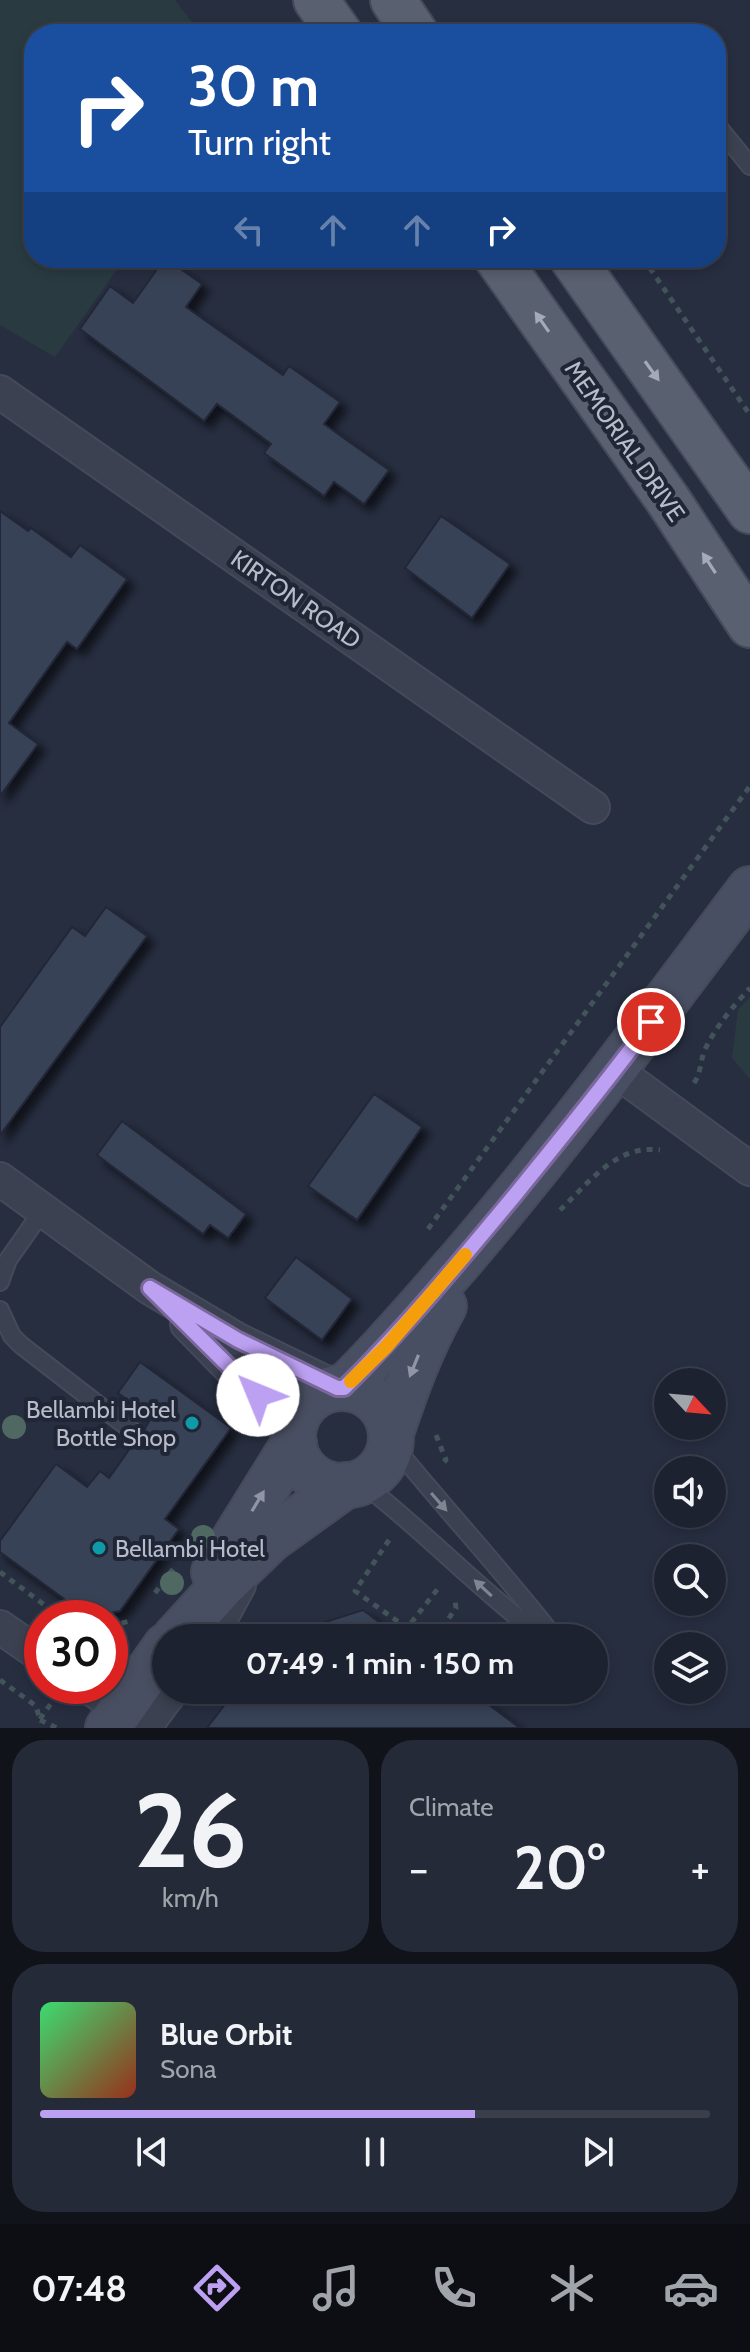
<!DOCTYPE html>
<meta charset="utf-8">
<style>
:root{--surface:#1d2230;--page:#252a38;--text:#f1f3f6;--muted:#a0a4ab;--line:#3b3f4c;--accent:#bca0f2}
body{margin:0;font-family:Cabin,sans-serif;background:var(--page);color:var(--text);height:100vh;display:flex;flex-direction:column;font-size:30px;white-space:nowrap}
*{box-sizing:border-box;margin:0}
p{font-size:26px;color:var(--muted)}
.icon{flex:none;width:44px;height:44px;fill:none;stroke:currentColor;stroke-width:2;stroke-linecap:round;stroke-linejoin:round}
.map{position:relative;height:1728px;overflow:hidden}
.drawer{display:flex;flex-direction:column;gap:12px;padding:12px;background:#10131a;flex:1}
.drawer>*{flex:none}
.guide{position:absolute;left:24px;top:24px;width:702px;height:244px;border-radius:32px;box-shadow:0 4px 12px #0003,0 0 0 2px var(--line);background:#1a4fa0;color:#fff;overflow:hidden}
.needle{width:52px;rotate:116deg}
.fabs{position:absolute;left:654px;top:1368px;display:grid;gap:16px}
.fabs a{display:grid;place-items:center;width:72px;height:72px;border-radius:50%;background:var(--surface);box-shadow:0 4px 12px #0003,0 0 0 2px var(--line);font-size:40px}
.speed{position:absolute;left:24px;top:1600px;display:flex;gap:16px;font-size:40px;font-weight:700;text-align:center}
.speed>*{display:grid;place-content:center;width:104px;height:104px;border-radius:50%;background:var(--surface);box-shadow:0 4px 12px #0003,0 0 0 2px var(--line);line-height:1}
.speed .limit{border:12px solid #d22;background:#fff;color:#111}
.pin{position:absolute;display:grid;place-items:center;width:68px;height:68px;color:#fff;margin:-34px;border:4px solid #fff;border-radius:50%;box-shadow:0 2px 8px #0007}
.me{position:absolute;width:88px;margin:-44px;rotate:315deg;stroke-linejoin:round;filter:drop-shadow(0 0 6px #0008)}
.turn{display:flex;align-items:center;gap:28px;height:168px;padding:0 32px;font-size:36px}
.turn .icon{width:104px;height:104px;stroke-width:2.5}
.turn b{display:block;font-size:56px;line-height:68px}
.lanes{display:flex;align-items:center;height:76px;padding:0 32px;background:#0003;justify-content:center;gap:40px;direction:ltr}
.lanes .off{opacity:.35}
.big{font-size:60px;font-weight:700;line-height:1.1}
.drawer .tile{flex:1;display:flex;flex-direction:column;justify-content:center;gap:12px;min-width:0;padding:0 28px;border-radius:32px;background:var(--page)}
.drawer .dial{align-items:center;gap:0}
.dial b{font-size:104px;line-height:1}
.song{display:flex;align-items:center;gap:24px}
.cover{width:96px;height:96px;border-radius:12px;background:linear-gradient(135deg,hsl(140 70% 55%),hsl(10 70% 35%))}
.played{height:8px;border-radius:4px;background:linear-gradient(90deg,var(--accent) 65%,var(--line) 65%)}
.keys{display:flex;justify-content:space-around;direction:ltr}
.heat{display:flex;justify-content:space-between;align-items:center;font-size:44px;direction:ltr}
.drawer .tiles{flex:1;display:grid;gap:12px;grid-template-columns:1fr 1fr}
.tile:last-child{grid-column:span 2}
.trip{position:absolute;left:152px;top:1624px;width:456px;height:80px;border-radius:40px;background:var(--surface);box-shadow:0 4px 12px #0003,0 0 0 2px var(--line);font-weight:700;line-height:80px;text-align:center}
.dock{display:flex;height:128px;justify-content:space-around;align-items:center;background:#0c0e13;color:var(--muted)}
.dock .icon{width:56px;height:56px}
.dock .selected{color:var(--accent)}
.dock b{font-size:36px;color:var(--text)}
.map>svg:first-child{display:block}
.green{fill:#293b41}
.building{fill:#394256;stroke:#222837;stroke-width:2;filter:url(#shadow)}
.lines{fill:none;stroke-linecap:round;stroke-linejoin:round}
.service-casing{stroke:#444a59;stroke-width:20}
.minor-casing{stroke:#444a59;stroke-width:36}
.secondary-casing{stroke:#444a59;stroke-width:48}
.primary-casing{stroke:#444a59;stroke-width:48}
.path{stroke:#425459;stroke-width:5;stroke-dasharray:6 6;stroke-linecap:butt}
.service{stroke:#3b4150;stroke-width:16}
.minor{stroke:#3b4150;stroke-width:32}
.secondary{stroke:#494f62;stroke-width:44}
.primary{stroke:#596070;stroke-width:44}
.tree{fill:#4f6962}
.oneway{fill:#a4aab8}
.oneway2{fill:#9096a6}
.oneway3{fill:#7f8593}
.route-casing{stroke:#7a689d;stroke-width:20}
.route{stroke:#bca0f2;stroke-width:14}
.slow{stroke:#f59e0b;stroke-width:14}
.culture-dot{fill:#0f9aa8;stroke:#202635;stroke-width:3}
.labels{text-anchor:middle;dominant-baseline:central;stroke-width:8;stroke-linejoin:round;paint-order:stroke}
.street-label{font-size:24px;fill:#b7bcca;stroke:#202635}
.poi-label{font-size:24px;fill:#b7bcca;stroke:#202635;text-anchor:end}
</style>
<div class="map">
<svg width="750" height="1728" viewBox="0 0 750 1728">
<defs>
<filter id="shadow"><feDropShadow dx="7" dy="7" stdDeviation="4" flood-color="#0009"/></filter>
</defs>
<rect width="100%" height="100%" fill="#272e40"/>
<g class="green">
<path d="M 0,0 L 175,0 L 201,34 L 34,34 L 34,258 L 125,258 L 55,357 L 0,325 Z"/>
<path d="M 750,997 L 750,1079 L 732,1058 L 738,1010 Z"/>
</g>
<g class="building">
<path d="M 165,258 L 202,284 L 186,307 L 283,375 L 289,366 L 340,402 L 324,424 L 389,470 L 364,504 L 334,482 L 324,496 L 264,453 L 271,444 L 217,404 L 204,421 L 80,329 L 110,286 L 133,303 Z"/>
<path d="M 0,511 L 28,531 L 31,528 L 71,557 L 80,545 L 127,579 L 77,649 L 67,642 L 9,723 L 38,744 L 0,796 Z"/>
<path d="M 441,516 L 510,564 L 472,618 L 405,568 Z"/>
<path d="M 106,907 L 147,936 L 0,1135 L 0,1027 L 72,927 L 85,936 Z"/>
<path d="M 374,1094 L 422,1127 L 357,1220 L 308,1186 Z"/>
<path d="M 122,1121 L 246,1214 L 228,1238 L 210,1225 L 203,1234 L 97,1155 Z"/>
<path d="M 296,1257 L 352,1299 L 322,1340 L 265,1298 Z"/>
<path d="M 140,1362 L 231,1428 L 165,1519 L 179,1529 L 120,1611 L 89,1617 L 0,1552 L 0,1541 L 56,1464 L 87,1487 L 100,1471 L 109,1478 L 133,1444 L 143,1440 L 145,1428 L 152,1417 L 118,1393 Z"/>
<path d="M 363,1610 L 400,1638 L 275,1638 Z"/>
<path d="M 236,1690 L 469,1690 L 520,1728 L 207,1728 Z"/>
</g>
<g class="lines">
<g class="service-casing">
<g id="service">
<path d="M 716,124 L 750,166"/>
<path d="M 0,1282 L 8,1260 L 43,1210"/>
<path d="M 0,1310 L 12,1336 L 21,1345 L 135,1433"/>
<path d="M 390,1441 C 444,1508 502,1570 555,1638"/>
<path d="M 361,1482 C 424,1531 479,1589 543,1638"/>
</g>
</g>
<g class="minor-casing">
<g id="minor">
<path d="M 0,392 L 593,807"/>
<path d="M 615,1070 L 750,1169"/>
<path d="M 0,1179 L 150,1288 L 238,1340 L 337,1388"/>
<path d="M 187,1324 L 293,1432"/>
<path d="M 0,1627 L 42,1656"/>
<path d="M 210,1638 L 239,1585"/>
<path d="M 87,1686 L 122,1709"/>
<path d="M 144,1728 L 172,1690"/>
</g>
</g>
<g class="secondary-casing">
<g id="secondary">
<path d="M 344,1388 C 385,1348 421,1305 459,1262 C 562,1142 655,1015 750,889"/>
<circle cx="342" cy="1437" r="49"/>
<path d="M 391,1433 C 406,1388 421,1347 444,1306"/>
<path d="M 214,1572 L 294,1443"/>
<path d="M 175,1638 L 225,1583 L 271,1539 L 346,1485"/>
<path d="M 108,1728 L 166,1646"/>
</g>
</g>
<g class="primary-casing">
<g id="primary">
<path d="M 316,0 L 340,34"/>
<path d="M 393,0 L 416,34"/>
<path d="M 497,258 L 668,500 L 750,625"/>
<path d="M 572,258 L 750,511"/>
</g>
</g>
<g class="path">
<path d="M 643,258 L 750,415"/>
<path d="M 694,1083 C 701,1073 700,1063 704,1052 C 713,1030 734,1005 750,988"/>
<path d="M 560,1210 C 589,1183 616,1144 660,1150"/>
<path d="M 428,1229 L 750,786"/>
<path d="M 436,1435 L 446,1460 L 444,1462"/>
<path d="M 389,1540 L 355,1591 L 407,1628 L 440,1586"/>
<path d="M 0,1572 L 54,1612 L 67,1618"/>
<path d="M 155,1593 L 173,1569"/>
<path d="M 110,1626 L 130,1621"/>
<path d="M 435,1638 L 456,1608 L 455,1601"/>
<path d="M 0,1680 L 36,1706 L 40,1720"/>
<path d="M 40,1719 L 55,1698"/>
<path d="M 40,1720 L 57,1728"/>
</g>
<use href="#service" class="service"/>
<use href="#minor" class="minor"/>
<use href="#secondary" class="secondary"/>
<use href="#primary" class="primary"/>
</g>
<g class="tree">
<circle cx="14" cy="1427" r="12"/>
<circle cx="203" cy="1537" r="12"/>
<circle cx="172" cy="1583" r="12"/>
</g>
<defs><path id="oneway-solid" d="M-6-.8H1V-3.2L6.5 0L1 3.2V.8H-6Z" transform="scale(2)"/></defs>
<g class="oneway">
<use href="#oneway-solid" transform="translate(542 322) rotate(-125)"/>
<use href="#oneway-solid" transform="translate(652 371) rotate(54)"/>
<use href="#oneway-solid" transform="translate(709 563) rotate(-123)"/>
</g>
<g class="oneway2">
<use href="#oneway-solid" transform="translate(414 1366) rotate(112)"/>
<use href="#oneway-solid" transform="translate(258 1501) rotate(-59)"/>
</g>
<g class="oneway3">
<use href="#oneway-solid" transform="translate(439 1502) rotate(49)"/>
<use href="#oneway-solid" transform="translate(483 1588) rotate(-137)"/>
</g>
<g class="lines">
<g class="route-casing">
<path id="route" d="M 258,1395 L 150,1288 L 238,1340 L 337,1388 L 344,1388 C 405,1328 460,1261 515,1195 C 561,1138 608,1081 651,1022"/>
</g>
<use href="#route" class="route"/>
<path class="slow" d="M 351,1381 L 386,1347 L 465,1255"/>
</g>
<g class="culture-dot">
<circle cx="192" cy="1423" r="8"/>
<circle cx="99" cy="1548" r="8"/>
</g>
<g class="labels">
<g class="street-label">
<text transform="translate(625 441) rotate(55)">MEMORIAL DRIVE</text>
<text transform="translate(296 599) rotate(35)">KIRTON ROAD</text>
</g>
<g class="poi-label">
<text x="176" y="1409">Bellambi Hotel<tspan x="176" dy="28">Bottle Shop</tspan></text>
<text x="115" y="1548" text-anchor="start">Bellambi Hotel</text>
</g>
</g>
</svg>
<div class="fabs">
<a><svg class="needle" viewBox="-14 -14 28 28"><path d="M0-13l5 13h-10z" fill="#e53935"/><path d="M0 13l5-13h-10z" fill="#a0a4ab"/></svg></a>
<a><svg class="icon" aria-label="sound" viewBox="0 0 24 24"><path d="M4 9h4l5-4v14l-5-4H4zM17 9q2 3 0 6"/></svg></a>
<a><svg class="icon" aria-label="search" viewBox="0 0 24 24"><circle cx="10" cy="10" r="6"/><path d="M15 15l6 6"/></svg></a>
<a><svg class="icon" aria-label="layers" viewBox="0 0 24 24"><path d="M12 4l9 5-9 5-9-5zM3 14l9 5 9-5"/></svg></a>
</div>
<div class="speed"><div class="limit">30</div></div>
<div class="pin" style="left:651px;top:1022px;background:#d93025"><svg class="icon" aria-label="arrive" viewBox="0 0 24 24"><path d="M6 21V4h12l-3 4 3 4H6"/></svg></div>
<svg class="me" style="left:258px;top:1395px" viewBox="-20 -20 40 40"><circle r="19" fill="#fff"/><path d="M0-13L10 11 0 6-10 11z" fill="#bca0f2"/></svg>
<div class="trip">07:49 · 1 min · 150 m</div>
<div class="guide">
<div class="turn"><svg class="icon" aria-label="right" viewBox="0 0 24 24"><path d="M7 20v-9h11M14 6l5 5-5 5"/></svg><div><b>30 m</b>Turn right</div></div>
<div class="lanes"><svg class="icon off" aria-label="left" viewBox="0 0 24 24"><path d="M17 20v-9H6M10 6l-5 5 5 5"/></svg><svg class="icon off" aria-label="ahead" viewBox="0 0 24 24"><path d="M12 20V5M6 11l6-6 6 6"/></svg><svg class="icon off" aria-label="ahead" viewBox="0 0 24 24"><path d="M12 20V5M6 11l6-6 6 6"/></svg><svg class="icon" aria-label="right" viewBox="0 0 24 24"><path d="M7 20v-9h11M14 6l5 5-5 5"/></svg></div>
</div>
</div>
<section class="drawer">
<div class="tiles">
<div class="tile dial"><b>26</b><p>km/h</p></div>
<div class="tile"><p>Climate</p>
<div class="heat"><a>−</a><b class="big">20°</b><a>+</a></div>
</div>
<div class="tile">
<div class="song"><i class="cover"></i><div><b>Blue Orbit</b><p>Sona</p></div></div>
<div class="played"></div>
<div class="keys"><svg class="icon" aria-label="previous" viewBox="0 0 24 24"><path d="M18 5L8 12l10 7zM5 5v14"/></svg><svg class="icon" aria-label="pause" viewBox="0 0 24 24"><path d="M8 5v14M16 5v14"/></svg><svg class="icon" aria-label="next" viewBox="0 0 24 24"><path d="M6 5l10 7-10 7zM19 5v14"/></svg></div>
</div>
</div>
</section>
<nav class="dock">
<b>07:48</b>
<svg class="icon selected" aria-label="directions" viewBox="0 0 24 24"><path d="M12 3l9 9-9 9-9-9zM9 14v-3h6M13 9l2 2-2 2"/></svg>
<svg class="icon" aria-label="music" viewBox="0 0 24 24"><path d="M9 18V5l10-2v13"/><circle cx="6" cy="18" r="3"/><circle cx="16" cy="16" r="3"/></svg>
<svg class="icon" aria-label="phone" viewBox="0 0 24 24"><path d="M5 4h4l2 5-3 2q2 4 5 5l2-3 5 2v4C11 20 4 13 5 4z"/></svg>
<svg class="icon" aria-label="climate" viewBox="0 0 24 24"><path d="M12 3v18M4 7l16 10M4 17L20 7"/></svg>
<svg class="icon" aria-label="car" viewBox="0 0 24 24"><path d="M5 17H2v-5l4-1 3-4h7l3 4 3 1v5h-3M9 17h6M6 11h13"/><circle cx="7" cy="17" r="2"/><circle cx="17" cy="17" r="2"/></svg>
</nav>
